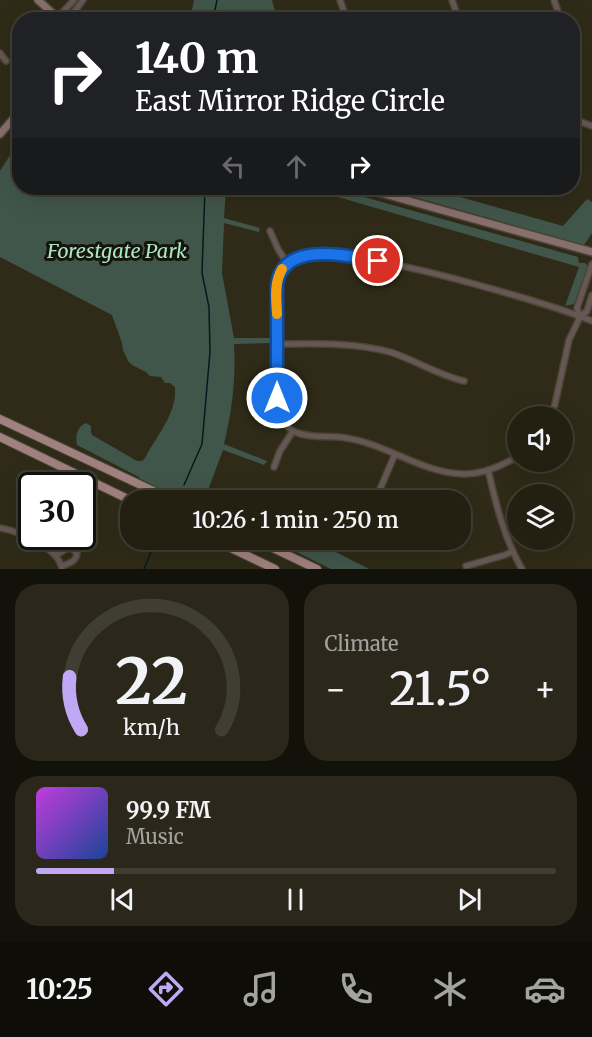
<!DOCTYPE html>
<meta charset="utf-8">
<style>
:root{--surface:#232012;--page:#2b281b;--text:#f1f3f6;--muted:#a3a39f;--line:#403e32;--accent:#c0a8f4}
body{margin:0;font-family:Merriweather,serif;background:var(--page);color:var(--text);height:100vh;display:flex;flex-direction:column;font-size:22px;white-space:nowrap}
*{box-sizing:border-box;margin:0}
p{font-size:20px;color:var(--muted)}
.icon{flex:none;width:33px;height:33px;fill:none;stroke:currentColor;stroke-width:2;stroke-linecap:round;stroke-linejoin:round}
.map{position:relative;height:569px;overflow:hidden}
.details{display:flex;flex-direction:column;gap:15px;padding:15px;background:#13120a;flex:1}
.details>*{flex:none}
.hud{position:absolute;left:12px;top:12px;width:568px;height:183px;border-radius:24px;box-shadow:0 6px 24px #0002,0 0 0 2px var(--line);background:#202124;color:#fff;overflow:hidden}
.tools{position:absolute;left:507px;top:406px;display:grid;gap:12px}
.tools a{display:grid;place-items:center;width:66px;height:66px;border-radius:50%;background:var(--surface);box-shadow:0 6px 24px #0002,0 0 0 2px var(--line);font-size:30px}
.speed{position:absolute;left:18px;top:472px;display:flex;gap:12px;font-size:30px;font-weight:700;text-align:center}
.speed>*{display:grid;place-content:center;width:78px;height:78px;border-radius:50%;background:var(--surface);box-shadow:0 6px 24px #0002,0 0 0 2px var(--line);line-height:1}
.speed .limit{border:3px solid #111;border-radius:9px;background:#fff;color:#111}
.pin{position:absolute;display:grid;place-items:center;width:51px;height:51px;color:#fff;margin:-26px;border:3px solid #fff;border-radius:50%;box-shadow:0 2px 6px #0007}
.me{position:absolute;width:66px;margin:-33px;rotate:0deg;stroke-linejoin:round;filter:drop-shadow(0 0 4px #0008)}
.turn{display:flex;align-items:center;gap:21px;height:126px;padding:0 24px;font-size:27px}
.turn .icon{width:78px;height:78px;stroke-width:2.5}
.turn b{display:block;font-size:42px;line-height:51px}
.lanes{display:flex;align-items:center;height:57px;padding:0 24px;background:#0003;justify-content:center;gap:30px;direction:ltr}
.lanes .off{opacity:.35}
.big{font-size:45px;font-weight:600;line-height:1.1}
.details .tile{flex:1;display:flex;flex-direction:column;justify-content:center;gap:9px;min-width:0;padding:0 21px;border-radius:24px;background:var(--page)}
.details .dial{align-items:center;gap:0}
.dial svg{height:156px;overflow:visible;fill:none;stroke:var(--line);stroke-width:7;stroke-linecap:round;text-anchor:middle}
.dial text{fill:var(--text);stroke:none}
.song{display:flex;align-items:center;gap:18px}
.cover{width:72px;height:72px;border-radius:9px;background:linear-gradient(135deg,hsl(290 70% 55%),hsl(220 70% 35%))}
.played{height:6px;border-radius:3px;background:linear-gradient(90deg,var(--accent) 15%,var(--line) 15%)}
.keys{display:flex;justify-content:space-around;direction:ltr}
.heat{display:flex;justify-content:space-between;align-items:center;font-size:33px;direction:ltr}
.details .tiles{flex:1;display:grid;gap:15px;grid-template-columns:1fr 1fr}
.tile:last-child{grid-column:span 2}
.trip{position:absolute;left:120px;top:490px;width:351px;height:60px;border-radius:24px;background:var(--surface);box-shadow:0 6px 24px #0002,0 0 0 2px var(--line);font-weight:600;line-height:60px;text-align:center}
.menu{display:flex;height:96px;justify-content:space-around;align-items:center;background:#0e0d07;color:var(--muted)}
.menu .icon{width:42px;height:42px}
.menu .selected{color:var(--accent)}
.menu b{font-size:27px;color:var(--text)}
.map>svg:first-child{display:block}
.green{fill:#41564b}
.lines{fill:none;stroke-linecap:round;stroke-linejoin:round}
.stream{stroke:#001c20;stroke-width:1.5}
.street-casing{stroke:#4a4634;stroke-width:8}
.secondary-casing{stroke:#4a4634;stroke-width:10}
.primary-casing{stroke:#4a4634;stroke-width:10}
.street{stroke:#665756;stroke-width:5}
.secondary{stroke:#876f6d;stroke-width:7}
.primary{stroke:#a0817f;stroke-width:8}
.route-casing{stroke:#114b97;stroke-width:15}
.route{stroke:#1a73e8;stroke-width:10}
.slow{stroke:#f59e0b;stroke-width:10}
.labels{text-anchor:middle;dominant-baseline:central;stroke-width:6;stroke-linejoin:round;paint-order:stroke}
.park-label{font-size:20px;font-style:italic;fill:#a9e6c8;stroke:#15140b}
</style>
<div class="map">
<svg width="592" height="569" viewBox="0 0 592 569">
<rect width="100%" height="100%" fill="#2f2b18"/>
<g class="green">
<path d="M 194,0 L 272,0 L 277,19 L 190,19 Z"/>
<path d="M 19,141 L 20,188 L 226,188 L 224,218 L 260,228 L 259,232 L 224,223 L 222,273 L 234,338 L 273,338 L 273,342 L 270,342 L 270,343 L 234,344 C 236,379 232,411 224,444 L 267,461 L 264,465 L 223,450 L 208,490 L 230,501 L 184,501 L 139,478 L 139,477 L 77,445 C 75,436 77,427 86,423 L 91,426 L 91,432 L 92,435 L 137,461 L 142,461 L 145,458 C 157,435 177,414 175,387 L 170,383 L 165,383 L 161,377 L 150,376 L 146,372 L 132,365 L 128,361 L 123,350 L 122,343 L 112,315 L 0,257 L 0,171 Z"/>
<path d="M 307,188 C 317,187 332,184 338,193 L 353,197 L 357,195 L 578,257 L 579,263 L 585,263 L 588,267 L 574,304 L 565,306 L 579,267 Z"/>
<path d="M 383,188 L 428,188 L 563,226 L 587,199 L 592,202 L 592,233 L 584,245 Z"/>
<path d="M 272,540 L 312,540 L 369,569 L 331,569 Z"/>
</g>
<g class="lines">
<g class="stream">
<path d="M 213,20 L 217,0"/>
<path d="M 184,485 L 202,444 L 210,352 L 209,307 L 202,273 L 205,188"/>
<path d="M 144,569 L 156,540"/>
</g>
<g class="street-casing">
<g id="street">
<path d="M 340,0 L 347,20"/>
<path d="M 452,0 L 459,20"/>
<path d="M 554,0 L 561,20"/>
<path d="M 58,17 L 74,0"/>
<path d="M 68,20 L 83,0"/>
<path d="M 0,53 L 6,61"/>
<path d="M 573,119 L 592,126"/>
<path d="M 270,231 L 278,249 L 287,263"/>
<path d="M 580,317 L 577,308 L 592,264"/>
<path d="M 277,344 C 314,344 353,342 390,352 C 415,360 438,375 464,381"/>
<path d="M 550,417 L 555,404 L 569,340 L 580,317 L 587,311 L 592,295"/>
<path d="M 518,456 C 502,466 484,474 465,474 C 423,474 387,444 346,438 C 330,435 311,439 295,432 C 286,428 279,416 277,407 L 276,290 C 277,273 285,261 302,256 C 315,252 333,255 347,257 C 392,262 435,273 478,285 C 517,296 555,306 592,321"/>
<path d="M 274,467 L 280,451 L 293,431"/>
<path d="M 488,470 C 496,504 504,538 522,569"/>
<path d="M 375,501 L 395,454"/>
<path d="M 0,528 C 19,531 59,548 62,569"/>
<path d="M 56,555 L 66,549 L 71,548 L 77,553 C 76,562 69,563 62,566"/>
<path d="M 466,566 L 505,555 L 513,551"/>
</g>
</g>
<g class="secondary-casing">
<g id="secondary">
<path d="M 38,0 L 60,20"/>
<path d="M 0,134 L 20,111"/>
<path d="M 363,188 L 592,252"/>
</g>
</g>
<g class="primary-casing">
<g id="primary">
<path d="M 0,419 L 175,501"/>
<path d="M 0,437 L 132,501"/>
<path d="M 214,540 L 275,569"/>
<path d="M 256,540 L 317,569"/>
</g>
</g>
<use href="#street" class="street"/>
<use href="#secondary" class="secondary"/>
<use href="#primary" class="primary"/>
</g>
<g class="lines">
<g class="route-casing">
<path id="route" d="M 277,398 L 277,284 C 284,240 348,256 378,261"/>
</g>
<use href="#route" class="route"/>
<path class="slow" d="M 277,314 C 276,299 274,283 282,269"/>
</g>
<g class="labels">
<g class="park-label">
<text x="117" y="250">Forestgate Park</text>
</g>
</g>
</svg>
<div class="tools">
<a><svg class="icon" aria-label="sound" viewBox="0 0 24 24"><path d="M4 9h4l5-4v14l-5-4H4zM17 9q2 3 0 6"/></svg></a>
<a><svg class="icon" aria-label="layers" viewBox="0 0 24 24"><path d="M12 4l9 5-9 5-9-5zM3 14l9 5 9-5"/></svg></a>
</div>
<div class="speed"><div class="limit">30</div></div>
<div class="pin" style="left:378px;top:261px;background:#d93025"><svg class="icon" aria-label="arrive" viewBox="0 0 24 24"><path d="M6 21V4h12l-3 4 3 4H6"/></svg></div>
<svg class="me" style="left:277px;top:398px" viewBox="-20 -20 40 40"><circle r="17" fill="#1a73e8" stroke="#fff" stroke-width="3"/><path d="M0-11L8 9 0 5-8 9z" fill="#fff"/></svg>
<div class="trip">10:26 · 1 min · 250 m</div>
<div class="hud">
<div class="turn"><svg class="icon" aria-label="right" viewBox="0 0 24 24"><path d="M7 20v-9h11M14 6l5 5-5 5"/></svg><div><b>140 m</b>East Mirror Ridge Circle</div></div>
<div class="lanes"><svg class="icon off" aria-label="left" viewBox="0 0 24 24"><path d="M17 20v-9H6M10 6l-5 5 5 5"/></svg><svg class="icon off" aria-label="ahead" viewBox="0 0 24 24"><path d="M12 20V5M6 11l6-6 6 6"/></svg><svg class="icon" aria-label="right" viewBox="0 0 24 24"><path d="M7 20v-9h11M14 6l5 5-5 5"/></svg></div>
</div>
</div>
<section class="details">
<div class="tiles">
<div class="tile dial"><svg viewBox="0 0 100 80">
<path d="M14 69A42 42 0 1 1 86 69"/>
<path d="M14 69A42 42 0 0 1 8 42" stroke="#c0a8f4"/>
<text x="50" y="56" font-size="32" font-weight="700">22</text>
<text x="50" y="72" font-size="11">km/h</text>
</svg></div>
<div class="tile"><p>Climate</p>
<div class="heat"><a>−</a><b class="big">21.5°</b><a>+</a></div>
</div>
<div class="tile">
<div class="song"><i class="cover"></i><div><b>99.9 FM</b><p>Music</p></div></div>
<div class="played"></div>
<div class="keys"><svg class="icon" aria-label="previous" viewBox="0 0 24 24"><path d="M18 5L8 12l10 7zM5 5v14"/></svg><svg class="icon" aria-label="pause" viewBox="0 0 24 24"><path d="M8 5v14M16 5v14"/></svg><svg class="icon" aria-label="next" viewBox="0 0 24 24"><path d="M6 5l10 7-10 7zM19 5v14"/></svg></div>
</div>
</div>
</section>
<nav class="menu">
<b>10:25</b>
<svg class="icon selected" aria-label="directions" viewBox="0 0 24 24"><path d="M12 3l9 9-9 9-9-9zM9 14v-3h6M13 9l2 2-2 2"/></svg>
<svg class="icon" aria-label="music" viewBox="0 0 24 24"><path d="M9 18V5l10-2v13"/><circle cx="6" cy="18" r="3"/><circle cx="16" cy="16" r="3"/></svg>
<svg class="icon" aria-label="phone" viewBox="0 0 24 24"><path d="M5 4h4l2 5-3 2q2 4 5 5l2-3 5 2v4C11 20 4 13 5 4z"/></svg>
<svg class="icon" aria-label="climate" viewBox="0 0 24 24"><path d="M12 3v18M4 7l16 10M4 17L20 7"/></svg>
<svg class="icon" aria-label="car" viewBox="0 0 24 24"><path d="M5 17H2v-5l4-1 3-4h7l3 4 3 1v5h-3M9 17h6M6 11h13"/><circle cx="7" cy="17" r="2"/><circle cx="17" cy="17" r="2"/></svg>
</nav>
